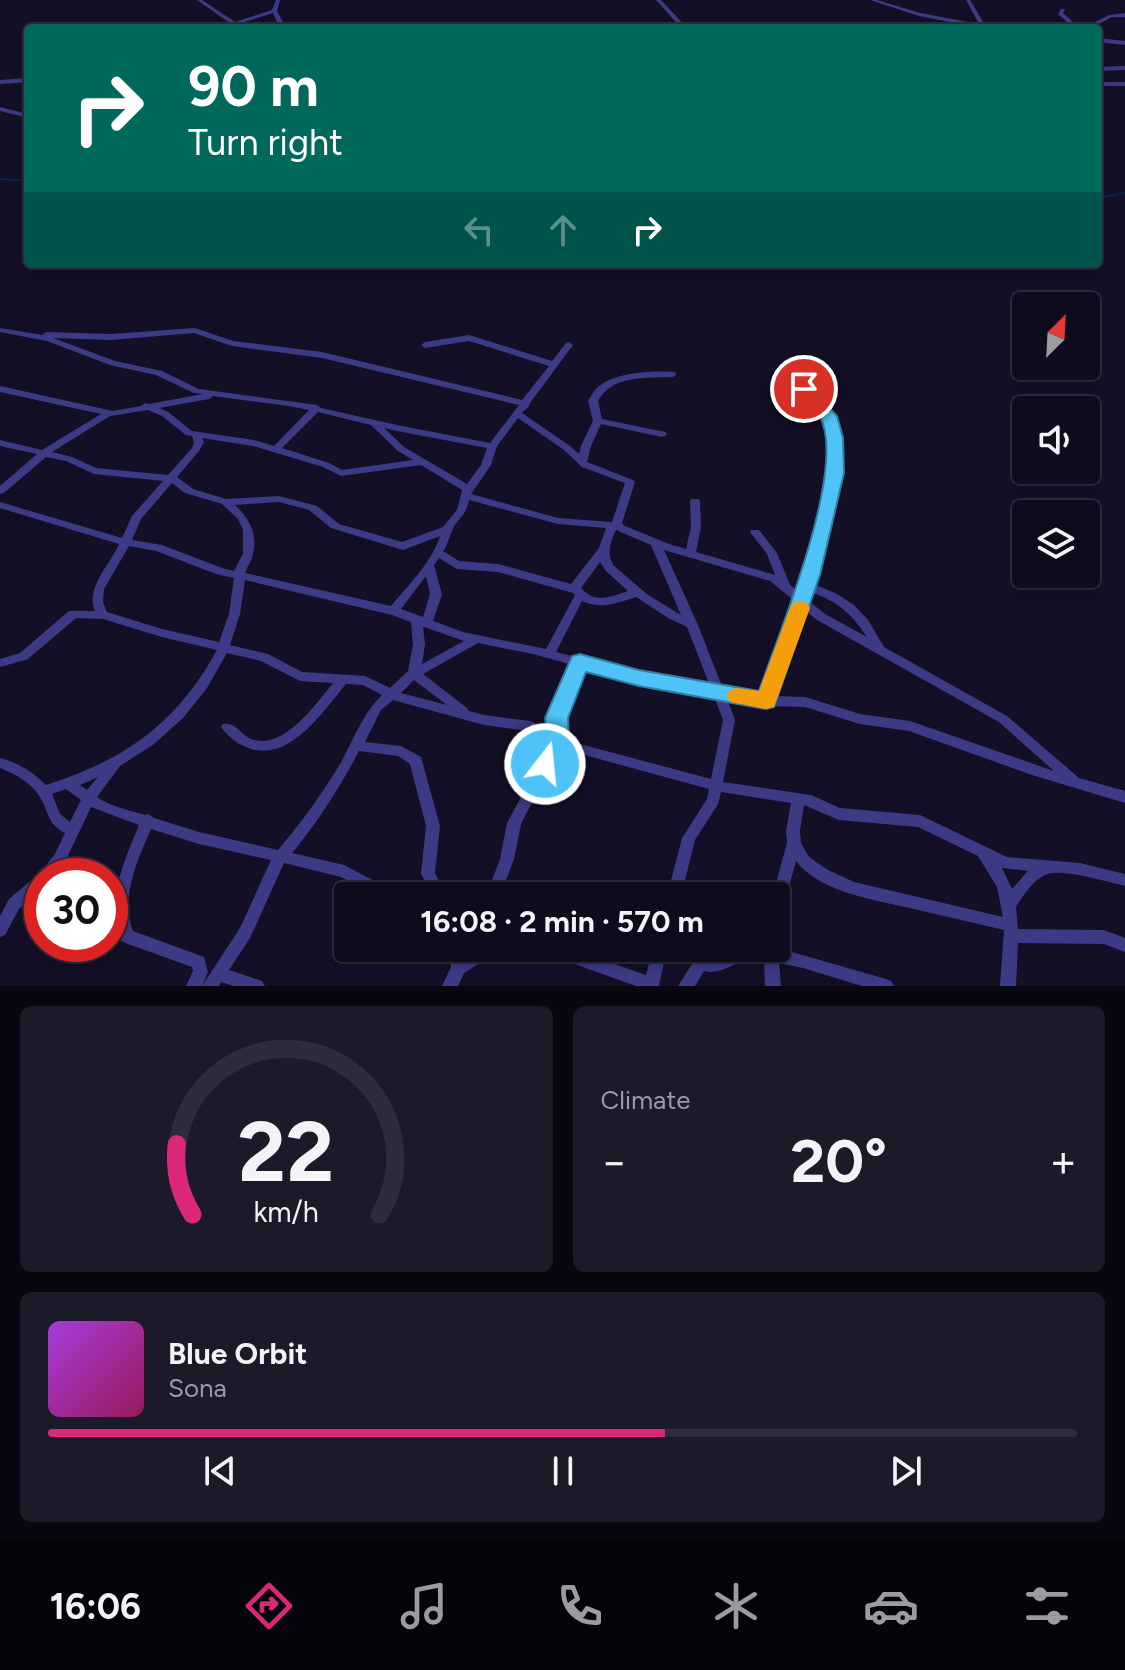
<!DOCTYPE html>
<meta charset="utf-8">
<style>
:root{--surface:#0e0b1c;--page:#1c1929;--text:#f1f3f6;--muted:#9b9ba3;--line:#2e2b3b;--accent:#db2777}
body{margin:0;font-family:Figtree,sans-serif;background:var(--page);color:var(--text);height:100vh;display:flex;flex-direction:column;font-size:30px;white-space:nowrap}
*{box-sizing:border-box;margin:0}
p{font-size:26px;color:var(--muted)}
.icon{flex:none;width:44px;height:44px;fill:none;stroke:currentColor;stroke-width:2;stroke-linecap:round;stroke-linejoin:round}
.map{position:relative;height:986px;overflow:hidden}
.details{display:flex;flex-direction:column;gap:20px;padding:20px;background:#08060f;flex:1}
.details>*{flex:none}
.hud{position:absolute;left:24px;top:24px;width:1078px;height:244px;border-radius:8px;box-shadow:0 4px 12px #0003,0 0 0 2px var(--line);background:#00695c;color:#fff;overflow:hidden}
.needle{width:52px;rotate:24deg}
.controls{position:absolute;left:1012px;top:292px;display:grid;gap:16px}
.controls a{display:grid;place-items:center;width:88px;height:88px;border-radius:8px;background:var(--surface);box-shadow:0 4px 12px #0003,0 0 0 2px var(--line);font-size:40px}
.speed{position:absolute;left:24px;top:858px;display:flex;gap:16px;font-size:40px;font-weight:700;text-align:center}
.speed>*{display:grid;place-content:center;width:104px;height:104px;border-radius:50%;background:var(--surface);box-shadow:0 4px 12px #0003,0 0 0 2px var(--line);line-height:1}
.speed .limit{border:12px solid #d22;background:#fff;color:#111}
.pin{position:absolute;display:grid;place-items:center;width:68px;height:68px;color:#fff;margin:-34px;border:4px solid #fff;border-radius:50%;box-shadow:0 2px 8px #0007}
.me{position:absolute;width:88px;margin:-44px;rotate:16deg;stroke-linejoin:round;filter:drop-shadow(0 0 6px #0008)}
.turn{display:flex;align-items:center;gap:28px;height:168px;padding:0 32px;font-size:36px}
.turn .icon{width:104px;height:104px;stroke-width:2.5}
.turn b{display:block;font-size:56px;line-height:68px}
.lanes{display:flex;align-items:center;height:76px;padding:0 32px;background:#0003;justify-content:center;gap:40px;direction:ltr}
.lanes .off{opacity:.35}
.big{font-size:60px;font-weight:700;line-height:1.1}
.details .tile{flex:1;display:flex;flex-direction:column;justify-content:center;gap:12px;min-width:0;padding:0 28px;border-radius:12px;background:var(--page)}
.details .dial{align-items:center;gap:0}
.dial svg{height:208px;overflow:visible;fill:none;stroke:var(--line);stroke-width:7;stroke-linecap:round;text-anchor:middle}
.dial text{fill:var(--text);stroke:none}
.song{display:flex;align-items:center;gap:24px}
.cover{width:96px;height:96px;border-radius:12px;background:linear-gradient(135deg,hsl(280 70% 55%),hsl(330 70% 35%))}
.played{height:8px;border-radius:4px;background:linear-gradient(90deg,var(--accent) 60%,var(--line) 60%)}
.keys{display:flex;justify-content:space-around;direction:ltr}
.heat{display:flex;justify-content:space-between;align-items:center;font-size:44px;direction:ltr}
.details .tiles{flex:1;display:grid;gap:20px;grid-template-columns:1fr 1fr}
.tile:last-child{grid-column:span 2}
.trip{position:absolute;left:334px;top:882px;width:456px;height:80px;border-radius:8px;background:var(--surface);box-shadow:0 4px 12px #0003,0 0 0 2px var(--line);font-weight:700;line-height:80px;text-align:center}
.menu{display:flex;height:128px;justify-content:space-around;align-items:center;background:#06040b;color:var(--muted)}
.menu .icon{width:56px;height:56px}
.menu .selected{color:var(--accent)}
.menu b{font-size:36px;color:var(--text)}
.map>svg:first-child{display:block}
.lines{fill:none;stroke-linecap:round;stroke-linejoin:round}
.stream{stroke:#0c2248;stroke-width:2}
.street{fill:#3d3a85;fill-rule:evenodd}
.route{fill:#4fc3f7;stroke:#337fa1;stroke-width:2}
.slow{fill:#f59e0b}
</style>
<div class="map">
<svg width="1125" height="986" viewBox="0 0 1125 986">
<rect width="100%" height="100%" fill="#130f26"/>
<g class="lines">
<g class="stream">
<path d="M 0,179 L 28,181"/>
<path d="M 1098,198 L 1125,193"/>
</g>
<g class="street">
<path d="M 197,0 L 202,0 L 235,22 L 272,10 L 276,0 L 280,0 L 277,11 L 283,22 L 280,28 L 274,28 L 277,22 L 273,13 L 238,24 L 244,28 L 237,28 Z"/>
<path d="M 656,0 L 661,0 L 687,28 L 681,28 Z"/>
<path d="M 870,0 L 877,0 L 920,13 L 979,24 L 966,0 L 970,0 L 985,25 L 997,28 L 981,28 L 919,16 Z"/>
<path d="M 1061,9 L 1065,9 L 1063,13 L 1080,28 L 1074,28 L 1058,14 Z"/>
<path d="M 1125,13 L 1125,17 L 1112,17 L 1091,28 L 1084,28 L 1109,15 Z"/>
<path d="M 334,26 L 428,26 L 431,28 L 331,28 Z"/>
<path d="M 1098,38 L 1125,41 L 1125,45 L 1098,42 Z"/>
<path d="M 1125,66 L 1125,70 L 1098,71 L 1098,67 Z"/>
<path d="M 28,78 L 28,82 L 0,84 L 0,80 Z"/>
<rect x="1098" y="82" width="27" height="4"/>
<path d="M 0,107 L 28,114 L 28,118 L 0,111 Z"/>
<path d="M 0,328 L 42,335 L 46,332 L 111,334 L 195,328 L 233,341 L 322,352 L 522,400 L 549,366 L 469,341 L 425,348 L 421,345 L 425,342 L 469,335 L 552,361 L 566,343 L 569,342 L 573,345 L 530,403 L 529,406 L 522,413 L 570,446 L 579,454 L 581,446 L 593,421 L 588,401 C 589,399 594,391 595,390 C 610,372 654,370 675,372 L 676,374 L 675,376 L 672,377 C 646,378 612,375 598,401 L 602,419 L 665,432 L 667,434 L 665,436 L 662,437 L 601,424 L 591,446 L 587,462 L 633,480 L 635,482 L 622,523 L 625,526 L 669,544 L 686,549 L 691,527 L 690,501 L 691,499 L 699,499 L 700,501 L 701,527 L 696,552 L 775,575 L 767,554 L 750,532 L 751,530 L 759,530 L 777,553 L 790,585 L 800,593 C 814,549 847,453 820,410 C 812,397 799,390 788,381 L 792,378 L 795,379 C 811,389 826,401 834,419 C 852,461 827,542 814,584 L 837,594 L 854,605 L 868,620 L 884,647 L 1007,716 L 1079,778 L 1125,791 L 1125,803 L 1032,775 L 909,731 L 860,724 L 805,707 L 766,706 L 727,699 L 735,720 L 723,782 L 811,795 L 840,808 L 920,815 L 1007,857 L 1080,863 L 1125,874 L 1125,886 C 1108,882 1063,869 1048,874 C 1034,878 1024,895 1016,907 L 1018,929 L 1104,930 L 1125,938 L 1125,952 L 1104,944 L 1018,943 L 1016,986 L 1000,986 L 1004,930 C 974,923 944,916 914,909 C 876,900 821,893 796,861 L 790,883 L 785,950 L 886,979 L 891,981 L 894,986 L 862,986 L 803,968 L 779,963 L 781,986 L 765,986 L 764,961 C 757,960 750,960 743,962 C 729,965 719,975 704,971 L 695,986 L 678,986 L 692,964 L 682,948 L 698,948 L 703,954 L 712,959 L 742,948 L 776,948 L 776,883 L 787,843 L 786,831 L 791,803 L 721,792 L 718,804 L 695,840 L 681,896 L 667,896 L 682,838 L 707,799 L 709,789 L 577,753 L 561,746 L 521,824 L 514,859 L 500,896 L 486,896 L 500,859 L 507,823 L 551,741 L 528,731 L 484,725 L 393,700 L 381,710 L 365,742 L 401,746 L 421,757 L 440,826 L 435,873 L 447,896 L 433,896 L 421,874 L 426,826 L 410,764 L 398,756 L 359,751 C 340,787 318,822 292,853 L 344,865 L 384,886 L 419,890 L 424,891 L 426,896 L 376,896 L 341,877 L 284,863 L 250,938 L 229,970 L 262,981 L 265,986 L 234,986 L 221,982 L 219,986 L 202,986 L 240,928 L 271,860 L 199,844 L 151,829 C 138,859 120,897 133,931 L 204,957 L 208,972 L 202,986 L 186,986 L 193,971 L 192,967 L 128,944 L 110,936 L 110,922 L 116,924 C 111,889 126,857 139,825 L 91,807 L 65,862 L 54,876 L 42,876 L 42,887 L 19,909 L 5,935 L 0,937 L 0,916 L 9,899 L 40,873 L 55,854 L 65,833 C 48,824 50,816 42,801 C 35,785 16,774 0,768 L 0,758 C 18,763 32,771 46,785 C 125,760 176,724 217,650 L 162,637 L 103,619 L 76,618 L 28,659 L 0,667 L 0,659 L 20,653 L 69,611 L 95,611 C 85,588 110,565 119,544 L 0,508 L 0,502 L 122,538 L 132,516 L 163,481 L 94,474 L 66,461 L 46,457 L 4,493 L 0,494 L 0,486 L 37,454 L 0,446 L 0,440 L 42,450 L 101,414 L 0,392 L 0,386 L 113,411 L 141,406 L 145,403 L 149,404 L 203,394 L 194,393 L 156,375 L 110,365 L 47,341 L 0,332 ZM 194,333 L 232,346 L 322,358 L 519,405 L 490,443 L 397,425 L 321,408 L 317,405 L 199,389 L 162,371 L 115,361 L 53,338 L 111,340 ZM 213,396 L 289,406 L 309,410 L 274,446 L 254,440 L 192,431 L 168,412 L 159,408 L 209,399 ZM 148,410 L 162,416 L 186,435 L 192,436 L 194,442 L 192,448 L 168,475 L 96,468 L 72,457 L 52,452 L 110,416 ZM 318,412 L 371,425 L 398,451 L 413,460 L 342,470 L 329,463 L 282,448 ZM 518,418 L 564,450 L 582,467 L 625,483 L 612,522 L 558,518 L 471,494 L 491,465 L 497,446 ZM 384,428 L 397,431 L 487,448 L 481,465 L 467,484 L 404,447 ZM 202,438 L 253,446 L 323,467 L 341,476 L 421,465 L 462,490 L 457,510 L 443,527 L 402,542 L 339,524 L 317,506 L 279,496 L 226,499 L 193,489 L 177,477 L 199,451 L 204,442 ZM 172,483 L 185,493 L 222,504 L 238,519 L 243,530 L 243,554 L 234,571 L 222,568 L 162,545 L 132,540 L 141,519 ZM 469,500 L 558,524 L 606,528 L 599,548 L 571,584 L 498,564 L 459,561 L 443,551 C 448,545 448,539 452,531 C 457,518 466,517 469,500 ZM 279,502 L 309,510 L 331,528 L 403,550 L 440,536 C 434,559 407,587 391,606 L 245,573 C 247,567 252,560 253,554 C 258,534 249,518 235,505 ZM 616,530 L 651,545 L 681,615 L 648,595 L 614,566 C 606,554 610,542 616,530 ZM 129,546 L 156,551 L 216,574 L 234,578 L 229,614 L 219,642 L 162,629 L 107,612 L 103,602 L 104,589 ZM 664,550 L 770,581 L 797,603 L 762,696 L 723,689 L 698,625 ZM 439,558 L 457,569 L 498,572 L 573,593 L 575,595 L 546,649 L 463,632 L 433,621 L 442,594 L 434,565 ZM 600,562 L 606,571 L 628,591 C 610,597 595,604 581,588 ZM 426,576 L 430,594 L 423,617 L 401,609 ZM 245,580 L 392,615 L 411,622 L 413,644 L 408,671 L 390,688 L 365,676 L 302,672 L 268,654 L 230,645 L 240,614 ZM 811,592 C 838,602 851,613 867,637 L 825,614 L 809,601 ZM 636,597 L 668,618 L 687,627 L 710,686 L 639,673 L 556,652 L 582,601 C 601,610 617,603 636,597 ZM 805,610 L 817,620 L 999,722 L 1054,771 L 910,721 L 860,714 L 805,697 L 774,696 ZM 423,627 L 427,628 L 464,641 L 422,664 L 425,644 ZM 478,643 L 533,654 L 573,665 L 550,718 L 551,730 L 530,721 L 484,715 L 469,711 L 467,708 L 423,674 ZM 227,653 L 261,661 L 300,681 L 333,683 C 316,704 281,754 249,738 C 239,732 235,722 223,724 L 221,727 C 229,738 239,745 251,749 C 291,761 324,710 346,684 L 363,685 L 382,695 C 363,713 353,741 340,764 C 322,794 301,823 278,850 L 199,832 L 154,818 L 148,814 L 145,815 C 129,810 111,807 97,797 L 120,766 L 154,744 L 183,718 L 207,688 ZM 583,668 L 639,683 L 714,696 L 723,720 L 711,779 L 580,744 L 564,736 L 562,718 ZM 414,680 L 447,705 L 401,693 ZM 98,777 L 87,790 L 80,785 ZM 66,789 L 81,800 L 70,822 L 60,814 L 52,794 ZM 804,805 L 839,820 L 918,827 L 978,856 L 997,887 L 1003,917 L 854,882 L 828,870 L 809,857 L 801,843 L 800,831 ZM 1002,868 L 1028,871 L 1012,889 Z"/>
<path d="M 448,948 L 462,948 L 464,957 L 478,948 L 498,948 L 496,953 L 464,973 L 458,986 L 442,986 L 451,967 Z"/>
<path d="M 542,948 L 569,948 L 646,975 L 653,948 L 667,948 L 659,986 L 636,986 L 544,953 Z"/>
</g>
</g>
<path class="route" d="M 804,384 L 810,385 L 837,416 L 843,438 L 844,473 L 820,575 L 774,707 L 766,709 L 639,686 L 586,672 L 568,718 L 569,740 L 553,771 L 545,774 L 537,771 L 534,764 L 547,740 L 545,718 L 572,656 L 580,654 L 639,670 L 759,691 C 778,636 848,468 820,417 C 815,407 803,398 796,389 Z"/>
<path class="slow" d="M 800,601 L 807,603 L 810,608 L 774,707 L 766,709 L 730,702 L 727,696 L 730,690 L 738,688 L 759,691 L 790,608 L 793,603 Z"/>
</svg>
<div class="controls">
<a><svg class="needle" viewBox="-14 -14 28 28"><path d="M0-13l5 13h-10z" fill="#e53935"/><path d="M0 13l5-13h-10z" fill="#9b9ba3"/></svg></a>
<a><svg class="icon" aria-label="sound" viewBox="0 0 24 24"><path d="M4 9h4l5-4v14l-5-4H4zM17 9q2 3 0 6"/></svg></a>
<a><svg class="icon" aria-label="layers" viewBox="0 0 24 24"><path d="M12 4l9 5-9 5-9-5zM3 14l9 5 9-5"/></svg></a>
</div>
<div class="speed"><div class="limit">30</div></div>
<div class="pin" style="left:804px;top:389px;background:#d93025"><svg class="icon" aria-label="arrive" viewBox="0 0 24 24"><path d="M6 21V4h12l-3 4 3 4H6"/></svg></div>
<svg class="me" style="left:545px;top:764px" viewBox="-20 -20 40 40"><circle r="17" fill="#4fc3f7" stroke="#fff" stroke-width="3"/><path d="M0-11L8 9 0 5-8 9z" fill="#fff"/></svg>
<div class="trip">16:08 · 2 min · 570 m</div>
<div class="hud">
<div class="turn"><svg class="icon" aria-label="right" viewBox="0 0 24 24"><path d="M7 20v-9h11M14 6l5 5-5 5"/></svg><div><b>90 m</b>Turn right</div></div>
<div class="lanes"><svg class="icon off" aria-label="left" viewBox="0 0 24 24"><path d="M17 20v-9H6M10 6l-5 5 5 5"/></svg><svg class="icon off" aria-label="ahead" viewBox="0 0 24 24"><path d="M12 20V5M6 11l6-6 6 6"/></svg><svg class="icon" aria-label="right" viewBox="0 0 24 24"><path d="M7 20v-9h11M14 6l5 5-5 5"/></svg></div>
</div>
</div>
<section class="details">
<div class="tiles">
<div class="tile dial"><svg viewBox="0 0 100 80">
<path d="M14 69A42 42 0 1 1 86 69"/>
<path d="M14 69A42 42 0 0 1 8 42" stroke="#db2777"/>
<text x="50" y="56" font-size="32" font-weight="700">22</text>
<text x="50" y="72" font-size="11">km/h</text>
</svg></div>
<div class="tile"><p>Climate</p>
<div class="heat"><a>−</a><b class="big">20°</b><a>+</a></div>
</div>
<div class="tile">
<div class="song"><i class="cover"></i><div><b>Blue Orbit</b><p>Sona</p></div></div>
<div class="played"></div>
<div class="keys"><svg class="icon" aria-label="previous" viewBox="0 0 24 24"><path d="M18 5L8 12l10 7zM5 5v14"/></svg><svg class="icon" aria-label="pause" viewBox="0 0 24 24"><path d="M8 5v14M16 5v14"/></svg><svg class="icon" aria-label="next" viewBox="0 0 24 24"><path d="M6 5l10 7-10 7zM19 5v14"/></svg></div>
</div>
</div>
</section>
<nav class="menu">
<b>16:06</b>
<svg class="icon selected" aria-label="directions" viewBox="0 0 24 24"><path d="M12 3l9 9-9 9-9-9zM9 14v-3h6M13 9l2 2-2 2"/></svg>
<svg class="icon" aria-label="music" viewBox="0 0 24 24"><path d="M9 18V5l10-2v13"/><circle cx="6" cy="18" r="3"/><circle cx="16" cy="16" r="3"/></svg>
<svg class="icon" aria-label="phone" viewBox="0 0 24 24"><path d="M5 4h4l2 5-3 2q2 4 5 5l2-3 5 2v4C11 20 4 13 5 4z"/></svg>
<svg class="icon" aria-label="climate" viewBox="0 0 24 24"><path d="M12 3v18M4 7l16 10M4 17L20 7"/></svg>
<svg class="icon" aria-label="car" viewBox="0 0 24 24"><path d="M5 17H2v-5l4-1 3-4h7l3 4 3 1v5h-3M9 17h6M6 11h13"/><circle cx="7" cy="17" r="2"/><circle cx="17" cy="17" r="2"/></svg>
<svg class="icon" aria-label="filters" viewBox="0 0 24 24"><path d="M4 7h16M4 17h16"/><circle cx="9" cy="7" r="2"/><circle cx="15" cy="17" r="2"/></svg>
</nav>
